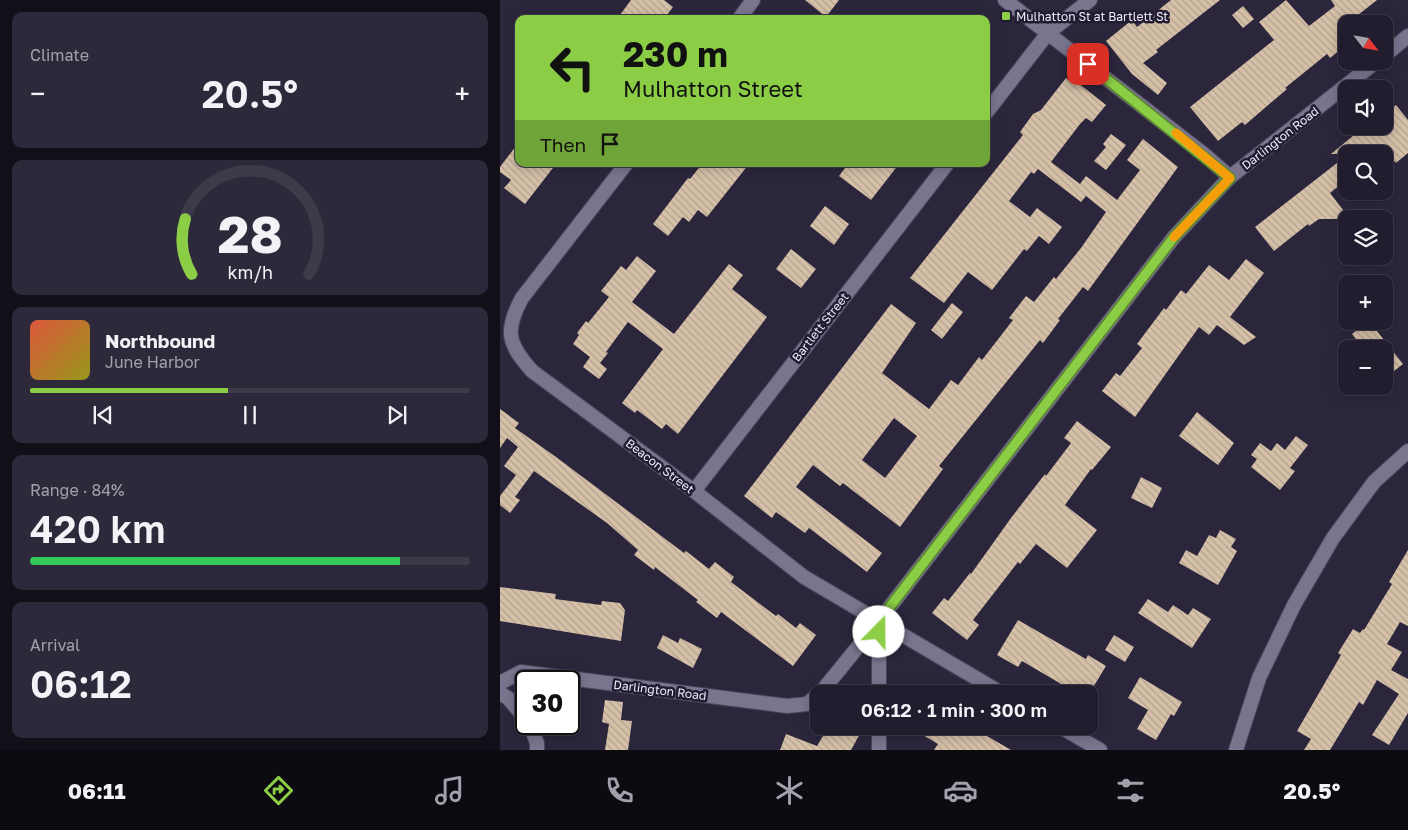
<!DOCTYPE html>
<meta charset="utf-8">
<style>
:root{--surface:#211c2e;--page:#2d293a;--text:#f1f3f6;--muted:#a2a1aa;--line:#3e3a4a;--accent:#8bce46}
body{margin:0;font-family:"Golos Text",sans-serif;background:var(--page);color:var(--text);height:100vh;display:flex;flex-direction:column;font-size:19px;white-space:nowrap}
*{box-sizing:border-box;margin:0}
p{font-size:16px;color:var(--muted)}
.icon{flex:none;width:28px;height:28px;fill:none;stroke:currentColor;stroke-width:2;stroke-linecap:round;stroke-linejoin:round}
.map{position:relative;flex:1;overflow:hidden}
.details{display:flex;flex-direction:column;gap:12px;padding:12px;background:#120f19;width:500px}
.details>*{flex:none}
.hud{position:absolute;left:15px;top:15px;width:475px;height:152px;border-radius:10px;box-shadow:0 2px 12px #0003,0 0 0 1px var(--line);background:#8bce46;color:#111;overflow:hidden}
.needle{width:32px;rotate:121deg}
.fabs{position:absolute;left:838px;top:15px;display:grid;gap:10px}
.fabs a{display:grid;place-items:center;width:55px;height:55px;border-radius:10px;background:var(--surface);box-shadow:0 2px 12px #0003,0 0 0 1px var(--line);font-size:25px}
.speed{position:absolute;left:15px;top:670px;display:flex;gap:10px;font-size:25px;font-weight:700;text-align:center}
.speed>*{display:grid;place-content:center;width:65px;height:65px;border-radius:50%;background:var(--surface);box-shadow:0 2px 12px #0003,0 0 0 1px var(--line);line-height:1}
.speed .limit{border:2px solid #111;border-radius:8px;background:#fff;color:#111}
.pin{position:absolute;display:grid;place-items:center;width:42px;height:42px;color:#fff;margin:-21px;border-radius:10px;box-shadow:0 2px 8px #0006}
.me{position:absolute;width:55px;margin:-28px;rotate:22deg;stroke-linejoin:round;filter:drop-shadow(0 0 4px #0008)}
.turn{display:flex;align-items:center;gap:18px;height:105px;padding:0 25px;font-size:22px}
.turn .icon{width:65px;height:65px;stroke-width:2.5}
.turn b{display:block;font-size:35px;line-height:42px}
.then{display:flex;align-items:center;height:48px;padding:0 25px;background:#0003;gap:10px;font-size:19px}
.big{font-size:38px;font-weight:600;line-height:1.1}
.details .card{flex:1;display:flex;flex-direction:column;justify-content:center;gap:8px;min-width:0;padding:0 18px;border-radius:10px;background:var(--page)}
.details .dial{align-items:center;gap:0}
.dial svg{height:130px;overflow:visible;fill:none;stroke:var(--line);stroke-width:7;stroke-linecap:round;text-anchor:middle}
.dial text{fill:var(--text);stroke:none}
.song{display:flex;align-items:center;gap:15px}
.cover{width:60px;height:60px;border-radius:8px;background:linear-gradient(135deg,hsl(10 70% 55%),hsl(60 70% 35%))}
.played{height:5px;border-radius:2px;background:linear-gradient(90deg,var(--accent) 45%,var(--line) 45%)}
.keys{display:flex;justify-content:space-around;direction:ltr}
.heat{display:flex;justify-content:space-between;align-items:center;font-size:28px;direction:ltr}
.charge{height:8px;border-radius:4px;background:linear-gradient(90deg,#34c759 84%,var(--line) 0)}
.trip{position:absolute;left:310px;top:685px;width:288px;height:50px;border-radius:10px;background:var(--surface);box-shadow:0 2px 12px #0003,0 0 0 1px var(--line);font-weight:600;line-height:50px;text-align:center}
.dock{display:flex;height:80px;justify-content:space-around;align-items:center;background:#0d0b12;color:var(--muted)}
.dock .icon{width:35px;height:35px}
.dock .current{color:var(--accent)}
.dock b{font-size:22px;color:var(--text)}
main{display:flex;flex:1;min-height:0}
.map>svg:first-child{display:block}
.building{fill:url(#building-back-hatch);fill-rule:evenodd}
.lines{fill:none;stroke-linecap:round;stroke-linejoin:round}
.minor-casing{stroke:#494457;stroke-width:16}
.tertiary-casing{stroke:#494457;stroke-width:16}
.secondary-casing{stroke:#494457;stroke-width:16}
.minor{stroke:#7a748f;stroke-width:14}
.tertiary{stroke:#7a748f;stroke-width:14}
.secondary{stroke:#7a748f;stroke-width:14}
.route-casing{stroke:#5a862e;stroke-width:12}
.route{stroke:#8bce46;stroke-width:9}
.slow{stroke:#f59e0b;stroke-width:9}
.poi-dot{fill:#8bce46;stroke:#221c33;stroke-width:2}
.labels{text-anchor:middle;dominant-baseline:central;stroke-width:5;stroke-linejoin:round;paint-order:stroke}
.poi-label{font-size:12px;fill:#edeaf9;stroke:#221c33;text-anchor:start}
.street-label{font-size:12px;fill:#edeaf9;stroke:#221c33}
</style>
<main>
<section class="details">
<div class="card"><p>Climate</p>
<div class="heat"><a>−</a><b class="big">20.5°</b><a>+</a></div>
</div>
<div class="card dial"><svg viewBox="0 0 100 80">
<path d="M14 69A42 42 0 1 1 86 69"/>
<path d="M14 69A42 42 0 0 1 10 35" stroke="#8bce46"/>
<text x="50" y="56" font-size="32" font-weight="700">28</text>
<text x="50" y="72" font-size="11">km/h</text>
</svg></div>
<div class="card">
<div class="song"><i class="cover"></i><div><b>Northbound</b><p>June Harbor</p></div></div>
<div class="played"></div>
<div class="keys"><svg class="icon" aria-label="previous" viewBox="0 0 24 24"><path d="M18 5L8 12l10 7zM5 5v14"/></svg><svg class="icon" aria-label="pause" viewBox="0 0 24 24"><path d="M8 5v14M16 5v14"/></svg><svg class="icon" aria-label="next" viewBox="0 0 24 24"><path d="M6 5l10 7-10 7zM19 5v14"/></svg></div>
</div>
<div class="card"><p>Range · 84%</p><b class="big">420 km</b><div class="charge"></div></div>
<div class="card"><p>Arrival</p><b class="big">06:12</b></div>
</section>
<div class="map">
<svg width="908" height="750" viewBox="0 0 908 750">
<defs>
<pattern id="building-back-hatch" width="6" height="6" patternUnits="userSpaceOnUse" patternTransform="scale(1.25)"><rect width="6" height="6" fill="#d6c0a7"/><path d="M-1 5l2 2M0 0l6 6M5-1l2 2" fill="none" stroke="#b2a290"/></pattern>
</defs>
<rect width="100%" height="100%" fill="#2c263d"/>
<g class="building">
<path d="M 131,0 L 164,0 L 173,7 L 164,19 L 117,19 Z"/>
<path d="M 305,0 L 339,0 L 326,17 Z"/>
<path d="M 671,0 L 720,0 L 656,50 L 658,52 L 643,63 L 667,83 L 658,95 L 632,74 L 606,41 L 632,20 L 637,27 Z"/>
<path d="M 786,0 L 809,26 L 835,6 L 831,0 L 877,0 L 838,31 L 846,41 L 846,45 L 830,58 L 827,54 L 785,88 L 787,89 L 745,125 L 742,122 L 718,141 L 690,107 L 774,40 L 759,22 Z"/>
<path d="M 743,6 L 754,19 L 743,28 L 732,15 Z"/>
<path d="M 566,78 L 571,82 L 573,79 L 606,105 L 592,122 L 586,118 L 580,124 L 551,162 L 580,184 L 586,176 L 617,200 L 640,170 L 627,160 L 643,139 L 678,167 L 588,291 L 583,287 L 558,319 L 560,320 L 543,343 L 540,340 L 439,466 L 443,469 L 400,527 L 343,483 L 340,486 L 313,465 L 296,487 L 382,553 L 367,572 L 309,528 L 305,533 L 276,512 L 272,518 L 244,496 L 391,304 L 416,323 L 382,373 L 429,409 L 451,380 L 458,385 L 479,357 L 482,360 L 513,320 L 509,318 L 526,296 L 534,302 L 554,277 L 556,279 L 581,248 L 606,212 L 586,196 L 581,202 L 538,169 L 534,174 L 531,172 L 509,201 L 530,217 L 537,208 L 562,227 L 549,244 L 539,236 L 527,251 L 524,249 L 492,290 L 468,272 L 444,303 L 410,278 L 523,135 L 520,132 L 533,114 L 541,110 ZM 394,418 L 417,436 L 385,478 L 362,460 Z"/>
<path d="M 896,105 L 908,120 L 908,153 L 896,163 L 895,161 L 884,170 L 884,154 L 831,154 L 859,131 L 861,133 L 870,126 L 884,126 L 884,115 Z"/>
<path d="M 611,134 L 626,145 L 606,170 L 594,161 L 606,147 L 603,144 Z"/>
<path d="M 19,142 L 19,164 L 56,164 L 25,204 L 4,188 L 11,180 L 0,172 L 0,167 Z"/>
<path d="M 846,156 L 846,180 L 830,193 L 850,219 L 819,219 L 809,226 L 808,224 L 774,251 L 755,227 Z"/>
<path d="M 202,164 L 249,164 L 207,217 L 198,210 L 189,222 L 183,217 L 168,236 L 153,224 L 188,178 L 190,179 Z"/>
<path d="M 348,164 L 399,164 L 371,200 L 339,176 Z"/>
<path d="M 325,206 L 349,224 L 334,245 L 310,226 Z"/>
<path d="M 291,249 L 316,269 L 301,288 L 276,269 Z"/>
<path d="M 137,256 L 156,271 L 132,302 L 174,334 L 229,264 L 243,275 L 232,289 L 267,317 L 178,434 L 166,424 L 162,429 L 137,410 L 135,413 L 122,403 L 163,349 L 128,322 L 106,352 L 108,353 L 100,363 L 107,369 L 99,379 L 83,367 L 90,357 L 73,344 L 79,335 L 77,333 L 86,321 L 88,323 L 109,297 L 101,291 L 121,266 L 126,270 Z"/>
<path d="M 746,259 L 764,273 L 730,317 L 756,337 L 744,345 L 717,325 L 709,335 L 699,327 L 635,417 L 602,391 L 616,373 L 620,376 L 642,348 L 637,344 L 664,308 L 666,310 L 681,290 L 686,294 L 709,265 L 729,280 Z"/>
<path d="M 452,303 L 463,312 L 442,339 L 431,330 Z"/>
<path d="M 869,321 L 903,364 L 884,379 L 884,349 L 863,349 L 852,334 Z"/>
<path d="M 0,409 L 19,423 L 15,428 L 56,457 L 184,553 L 186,551 L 209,569 L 215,562 L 234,577 L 231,582 L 276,616 L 278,614 L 296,628 L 300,623 L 316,635 L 293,666 L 221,612 L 217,618 L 196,602 L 198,600 L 155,567 L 154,570 L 134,555 L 138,550 L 107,523 L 34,471 L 15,497 L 20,500 L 10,513 L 0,505 L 0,496 L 16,475 L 4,466 L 18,447 L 7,438 L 0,448 Z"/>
<path d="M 697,412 L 734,443 L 718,465 L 679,436 Z"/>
<path d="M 577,421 L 611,447 L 592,470 L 591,469 L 565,505 L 597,530 L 567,568 L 536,544 L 520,564 L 518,562 L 473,620 L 479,625 L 467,640 L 432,613 L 444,598 L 448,601 L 470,573 L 471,574 L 511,518 L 545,474 L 546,476 L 571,443 L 564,438 Z"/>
<path d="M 796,436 L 808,445 L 790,468 L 795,471 L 780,490 L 751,467 L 757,459 L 751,455 L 760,443 L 771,451 L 777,443 L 785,450 Z"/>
<path d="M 641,477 L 662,488 L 652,508 L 631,498 Z"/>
<path d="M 720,530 L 736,539 L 731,547 L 737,551 L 718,585 L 679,563 L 686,550 L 697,556 L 709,535 L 716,538 Z"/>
<path d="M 908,550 L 908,626 L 900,622 L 887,644 L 902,652 L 891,670 L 908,679 L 908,713 L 889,745 L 872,735 L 899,694 L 877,680 L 863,705 L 859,702 L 830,750 L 804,750 L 811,739 L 797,731 L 841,655 L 838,653 L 853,629 L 860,633 L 863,629 L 864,630 L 892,584 L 889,582 Z"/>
<path d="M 0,587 L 56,594 L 55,599 L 101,605 L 102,601 L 120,603 L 125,610 L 121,641 L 0,621 Z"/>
<path d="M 648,599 L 668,612 L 673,605 L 688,615 L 693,608 L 711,619 L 692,648 L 638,613 Z"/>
<path d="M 518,620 L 586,659 L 588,655 L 606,666 L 589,694 L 565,694 L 568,688 L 522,661 L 518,667 L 497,655 Z"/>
<path d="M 163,635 L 178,643 L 180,638 L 202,649 L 193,668 L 157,648 Z"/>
<path d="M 614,635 L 634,647 L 625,662 L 605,650 Z"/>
<path d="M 640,677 L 682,702 L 674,716 L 671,714 L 656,740 L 637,729 L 648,710 L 628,698 Z"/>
<path d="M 105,700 L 123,702 L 121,720 L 132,721 L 128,750 L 105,750 L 109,724 L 102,722 Z"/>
<path d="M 329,726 L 351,726 L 361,732 L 351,750 L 280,750 L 286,734 L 317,746 Z"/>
<path d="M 408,726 L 470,726 L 511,750 L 434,750 L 438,744 Z"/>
</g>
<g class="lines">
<g class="minor-casing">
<g id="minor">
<path d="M 505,0 L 705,155 L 730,177"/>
<path d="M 884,56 L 908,36"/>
<path d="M 486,113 L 548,33 L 590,0"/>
<path d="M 194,491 L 447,164"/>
<path d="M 379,621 L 379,694"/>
<path d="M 0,683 L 21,672 L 287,706 L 307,704 L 322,691 L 379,621 L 674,237 L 730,177 L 877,61"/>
<path d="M 379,750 L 379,726"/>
</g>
</g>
<g class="tertiary-casing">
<g id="tertiary">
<path d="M 0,693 L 8,698 L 26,719"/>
<path d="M 30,724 L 37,743 L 37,750"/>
</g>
</g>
<g class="secondary-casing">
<g id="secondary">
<path d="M 239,19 L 253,0"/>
<path d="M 126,164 L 22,298 C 4,331 8,344 32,371 L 194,491 L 304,577 L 503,694"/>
<path d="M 559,726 L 600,750"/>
<path d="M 736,750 L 759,678 L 794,605 L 833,538 L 874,482 L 908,451"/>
</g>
</g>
<use href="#minor" class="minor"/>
<use href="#tertiary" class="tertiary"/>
<use href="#secondary" class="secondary"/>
</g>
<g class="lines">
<g class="route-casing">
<path id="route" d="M 379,632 L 379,621 L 674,237 L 730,178 L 588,64"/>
</g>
<use href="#route" class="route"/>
<path class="slow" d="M 674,237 L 730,178 L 676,133"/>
</g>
<rect class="poi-dot" x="501" y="11" width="10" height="10" rx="2.5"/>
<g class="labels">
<g class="poi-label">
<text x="516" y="16">Mulhatton St at Bartlett St</text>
</g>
<g class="street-label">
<text transform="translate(780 138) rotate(-38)">Darlington Road</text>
<text transform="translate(320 327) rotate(-52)">Bartlett Street</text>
<text transform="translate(160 466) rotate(37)">Beacon Street</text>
<text transform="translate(160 690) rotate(7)">Darlington Road</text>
</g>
</g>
</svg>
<div class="fabs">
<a><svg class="needle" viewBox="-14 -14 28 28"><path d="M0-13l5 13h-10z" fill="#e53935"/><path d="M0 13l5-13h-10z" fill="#a2a1aa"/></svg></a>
<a><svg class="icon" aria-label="sound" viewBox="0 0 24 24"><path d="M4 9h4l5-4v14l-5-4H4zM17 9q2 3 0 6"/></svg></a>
<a><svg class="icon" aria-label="search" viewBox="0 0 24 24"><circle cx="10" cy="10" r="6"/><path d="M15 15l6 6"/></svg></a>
<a><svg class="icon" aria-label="layers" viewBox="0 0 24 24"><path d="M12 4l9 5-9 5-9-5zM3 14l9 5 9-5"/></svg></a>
<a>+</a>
<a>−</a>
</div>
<div class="speed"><div class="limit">30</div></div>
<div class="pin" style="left:588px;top:64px;background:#d93025"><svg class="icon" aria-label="arrive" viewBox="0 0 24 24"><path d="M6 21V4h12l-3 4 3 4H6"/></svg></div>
<svg class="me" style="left:379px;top:632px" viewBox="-20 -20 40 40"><circle r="19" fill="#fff"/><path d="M0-13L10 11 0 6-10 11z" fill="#8bce46"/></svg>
<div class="trip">06:12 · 1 min · 300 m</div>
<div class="hud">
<div class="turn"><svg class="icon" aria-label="left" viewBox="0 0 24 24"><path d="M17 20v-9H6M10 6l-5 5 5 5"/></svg><div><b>230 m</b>Mulhatton Street</div></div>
<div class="then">Then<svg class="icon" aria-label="arrive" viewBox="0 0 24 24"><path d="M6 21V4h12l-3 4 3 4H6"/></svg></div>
</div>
</div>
</main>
<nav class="dock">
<b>06:11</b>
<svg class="icon current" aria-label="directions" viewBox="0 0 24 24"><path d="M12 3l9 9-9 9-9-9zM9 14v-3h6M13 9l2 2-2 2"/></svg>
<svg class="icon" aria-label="music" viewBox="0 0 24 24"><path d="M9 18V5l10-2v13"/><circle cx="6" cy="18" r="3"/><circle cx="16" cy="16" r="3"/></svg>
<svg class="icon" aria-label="phone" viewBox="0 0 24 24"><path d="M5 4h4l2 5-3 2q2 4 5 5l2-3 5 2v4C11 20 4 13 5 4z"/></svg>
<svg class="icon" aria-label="climate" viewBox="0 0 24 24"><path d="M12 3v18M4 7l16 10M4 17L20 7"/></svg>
<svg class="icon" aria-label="car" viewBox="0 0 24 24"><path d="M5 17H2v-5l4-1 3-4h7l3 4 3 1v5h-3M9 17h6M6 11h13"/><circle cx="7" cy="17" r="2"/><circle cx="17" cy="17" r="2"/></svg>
<svg class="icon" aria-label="filters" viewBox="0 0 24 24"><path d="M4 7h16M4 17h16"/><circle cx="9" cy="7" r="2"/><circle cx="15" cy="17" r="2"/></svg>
<b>20.5°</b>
</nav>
